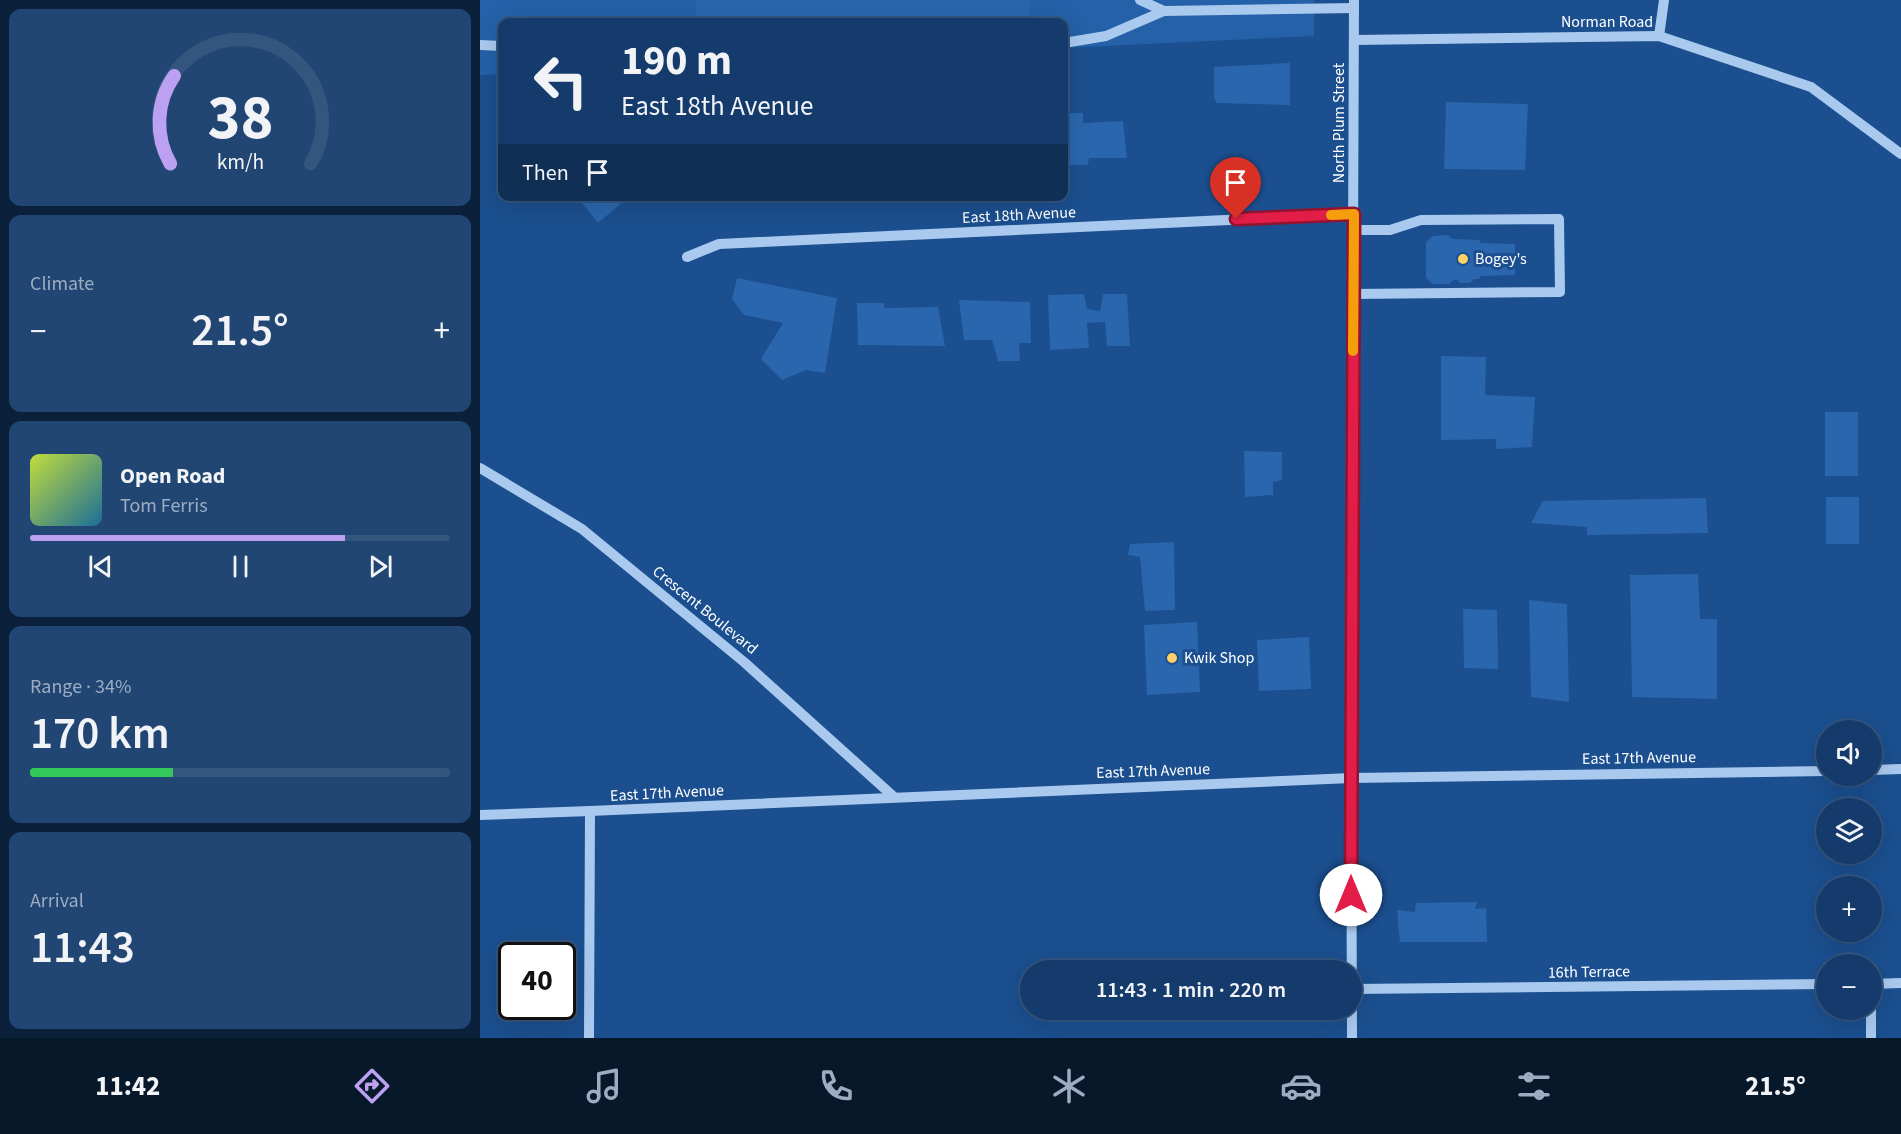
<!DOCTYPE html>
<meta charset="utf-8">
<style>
:root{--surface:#143b6b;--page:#214673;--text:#f1f3f6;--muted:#9dadc1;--line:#33557e;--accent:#bca0f2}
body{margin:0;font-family:"Source Sans 3",sans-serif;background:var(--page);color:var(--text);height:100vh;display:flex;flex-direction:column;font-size:22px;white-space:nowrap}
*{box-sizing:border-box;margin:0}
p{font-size:20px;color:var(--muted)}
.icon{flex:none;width:33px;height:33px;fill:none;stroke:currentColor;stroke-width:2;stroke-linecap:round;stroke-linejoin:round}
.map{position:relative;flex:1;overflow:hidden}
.sheet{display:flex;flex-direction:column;gap:9px;padding:9px;background:#0b203b;width:480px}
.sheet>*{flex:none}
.banner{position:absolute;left:18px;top:18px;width:570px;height:183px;border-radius:12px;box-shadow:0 6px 24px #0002,0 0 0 2px var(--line);background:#143b6b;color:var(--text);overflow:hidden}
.fabs{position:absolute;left:1336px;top:720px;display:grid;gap:12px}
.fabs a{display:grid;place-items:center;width:66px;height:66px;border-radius:50%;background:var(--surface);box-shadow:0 6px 24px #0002,0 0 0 2px var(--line);font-size:30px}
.speed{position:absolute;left:18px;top:942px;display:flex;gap:12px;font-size:30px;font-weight:700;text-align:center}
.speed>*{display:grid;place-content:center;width:78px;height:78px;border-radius:50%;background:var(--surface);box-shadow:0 6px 24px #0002,0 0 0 2px var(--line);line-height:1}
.speed .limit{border:3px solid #111;border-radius:9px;background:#fff;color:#111}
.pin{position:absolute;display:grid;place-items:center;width:51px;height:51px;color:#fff;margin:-62px -26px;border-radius:50% 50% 50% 0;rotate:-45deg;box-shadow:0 0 6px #0007}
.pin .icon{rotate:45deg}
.me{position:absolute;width:66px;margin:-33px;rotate:0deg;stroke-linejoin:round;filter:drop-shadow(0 0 4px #0008)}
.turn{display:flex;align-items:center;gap:21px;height:126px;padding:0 24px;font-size:27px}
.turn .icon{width:78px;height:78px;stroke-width:2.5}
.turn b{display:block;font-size:42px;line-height:51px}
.then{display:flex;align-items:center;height:57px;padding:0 24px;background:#0003;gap:12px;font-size:22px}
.big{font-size:45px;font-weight:600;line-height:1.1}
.sheet .widget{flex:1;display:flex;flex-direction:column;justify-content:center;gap:9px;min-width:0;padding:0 21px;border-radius:12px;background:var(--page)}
.sheet .dial{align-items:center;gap:0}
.dial svg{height:156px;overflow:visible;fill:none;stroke:var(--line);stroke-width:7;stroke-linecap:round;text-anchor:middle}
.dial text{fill:var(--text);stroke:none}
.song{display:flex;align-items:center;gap:18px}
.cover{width:72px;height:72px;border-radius:9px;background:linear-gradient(135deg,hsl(70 70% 55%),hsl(200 70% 35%))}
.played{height:6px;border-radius:3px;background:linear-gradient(90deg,var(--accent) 75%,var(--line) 75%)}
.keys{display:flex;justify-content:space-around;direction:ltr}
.heat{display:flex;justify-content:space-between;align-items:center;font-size:33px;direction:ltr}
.charge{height:9px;border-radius:4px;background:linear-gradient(90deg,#34c759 34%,var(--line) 0)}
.trip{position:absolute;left:540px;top:960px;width:342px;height:60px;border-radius:30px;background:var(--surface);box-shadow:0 6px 24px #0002,0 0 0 2px var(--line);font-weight:600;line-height:60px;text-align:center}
.tabs{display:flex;height:96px;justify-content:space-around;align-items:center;background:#08182b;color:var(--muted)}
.tabs .icon{width:42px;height:42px}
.tabs .active{color:var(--accent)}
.tabs b{font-size:27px;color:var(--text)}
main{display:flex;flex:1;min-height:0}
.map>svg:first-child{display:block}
.green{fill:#2461a8}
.building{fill:#2a66ad}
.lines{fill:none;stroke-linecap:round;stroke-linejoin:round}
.minor{stroke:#a9c9ee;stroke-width:10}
.route-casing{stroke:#92132f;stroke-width:15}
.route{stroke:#e11d48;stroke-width:10}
.slow{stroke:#f59e0b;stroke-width:10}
.poi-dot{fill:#ffd166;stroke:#1b4f8f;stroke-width:2}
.labels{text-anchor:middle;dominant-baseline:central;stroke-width:6;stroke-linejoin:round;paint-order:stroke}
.street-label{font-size:16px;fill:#fff;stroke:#1b4f8f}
.poi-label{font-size:16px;fill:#fff;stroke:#1b4f8f;text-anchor:start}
</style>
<main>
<section class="sheet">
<div class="widget dial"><svg viewBox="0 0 100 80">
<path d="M14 69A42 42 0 1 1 86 69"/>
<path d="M14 69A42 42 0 0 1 16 24" stroke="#bca0f2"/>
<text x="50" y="56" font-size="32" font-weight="700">38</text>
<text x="50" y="72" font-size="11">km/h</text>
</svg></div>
<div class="widget"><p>Climate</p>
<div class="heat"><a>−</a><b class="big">21.5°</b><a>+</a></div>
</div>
<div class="widget">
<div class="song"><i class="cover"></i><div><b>Open Road</b><p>Tom Ferris</p></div></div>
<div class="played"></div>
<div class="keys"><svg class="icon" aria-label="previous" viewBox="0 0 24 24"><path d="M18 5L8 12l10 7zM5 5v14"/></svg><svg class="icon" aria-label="pause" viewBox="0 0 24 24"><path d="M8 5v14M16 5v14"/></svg><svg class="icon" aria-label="next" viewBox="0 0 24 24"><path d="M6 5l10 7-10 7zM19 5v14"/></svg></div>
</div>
<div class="widget"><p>Range · 34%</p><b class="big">170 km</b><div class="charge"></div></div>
<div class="widget"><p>Arrival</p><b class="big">11:43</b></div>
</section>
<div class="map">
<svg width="1421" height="1038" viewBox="0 0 1421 1038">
<rect width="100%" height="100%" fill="#1b4f8f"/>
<path class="green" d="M 0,0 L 834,0 L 834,36 L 584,48 L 584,22 L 22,22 L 22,74 L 0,75 Z"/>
<g class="building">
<path d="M 216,0 L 550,0 L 549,22 L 216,22 Z"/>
<path d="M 810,63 L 810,105 L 737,103 L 734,98 L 734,67 Z"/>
<path d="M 966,102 L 1048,104 L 1045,170 L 964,169 Z"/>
<path d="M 584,113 L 603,113 L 603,123 L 643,121 L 647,158 L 609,158 L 608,165 L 584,165 Z"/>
<path d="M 100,196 L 150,196 L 118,223 L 98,198 Z"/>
<path d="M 968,235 L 972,239 L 1000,240 L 1000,243 L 1035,244 L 1035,275 L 1000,276 L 1000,279 L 994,279 L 990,283 L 980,283 L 978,280 L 973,280 L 969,284 L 953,284 L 946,278 L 946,242 L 953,236 Z"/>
<path d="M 257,278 L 357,298 L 345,373 L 326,370 L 302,380 L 281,359 L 303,323 L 264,315 L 252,299 Z"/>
<path d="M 604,294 L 607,309 L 620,311 L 623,294 L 647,294 L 650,346 L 627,346 L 625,322 L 607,323 L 609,348 L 570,350 L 568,295 Z"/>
<path d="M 479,300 L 550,302 L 551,343 L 539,343 L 540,361 L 518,361 L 512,340 L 484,340 Z"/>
<path d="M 377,303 L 403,303 L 405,308 L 458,307 L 465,346 L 378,345 Z"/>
<path d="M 961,356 L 1006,357 L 1005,395 L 1055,397 L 1052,447 L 1016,449 L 1016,439 L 961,440 Z"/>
<rect x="1345" y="412" width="33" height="64"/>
<path d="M 764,451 L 802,452 L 802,480 L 793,482 L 793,495 L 765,497 Z"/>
<rect x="1346" y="497" width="33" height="47"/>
<path d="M 1226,498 L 1228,533 L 1107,535 L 1107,527 L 1051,523 L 1063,501 Z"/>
<path d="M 694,542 L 695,610 L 665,611 L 660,557 L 648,555 L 650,544 Z"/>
<path d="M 1218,574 L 1220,619 L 1237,619 L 1237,699 L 1152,697 L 1150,575 Z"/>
<path d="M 1049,600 L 1087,604 L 1089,702 L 1051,697 Z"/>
<path d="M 983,609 L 1017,610 L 1018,669 L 984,668 Z"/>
<path d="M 717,622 L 720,692 L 667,695 L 664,625 Z"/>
<path d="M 829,637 L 831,689 L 779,691 L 777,640 Z"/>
<path d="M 997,902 L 995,909 L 1006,908 L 1007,942 L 920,942 L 917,910 L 935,912 L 936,903 Z"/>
</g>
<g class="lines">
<g class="minor">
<path d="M 660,0 L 684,11"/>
<path d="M 1179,36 L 1184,0"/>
<path d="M 874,40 L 1179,36 L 1331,87 L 1421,154"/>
<path d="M 584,43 L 626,36 L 684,11 L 874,8"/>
<path d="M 0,45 L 22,46"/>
<path d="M 207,257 L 239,244 L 874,214"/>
<path d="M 873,294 L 1080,292 L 1079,219 L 941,220 L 910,230 L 874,230"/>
<path d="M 0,468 L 102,529 L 264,662 L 414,797"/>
<path d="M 1392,770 L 1421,769"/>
<path d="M 0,815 L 110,811 L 871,778 L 1347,771"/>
<path d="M 1392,984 L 1421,983"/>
<path d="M 872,989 L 1347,984"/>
<path d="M 109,1038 L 110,811"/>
<path d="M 872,1038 L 871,743 L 874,0"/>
<path d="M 1391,1038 L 1391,1010"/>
</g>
</g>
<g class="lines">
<g class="route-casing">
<path id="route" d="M 756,219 L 874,214 L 871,895"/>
</g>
<use href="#route" class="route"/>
<path class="slow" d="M 851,215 L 874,214 L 873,351"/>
</g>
<g class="poi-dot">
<circle cx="983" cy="259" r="6"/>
<circle cx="692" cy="658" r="6"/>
</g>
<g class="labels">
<g class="street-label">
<text x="1127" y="22">Norman Road</text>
<text transform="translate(859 123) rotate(-90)">North Plum Street</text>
<text transform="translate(539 215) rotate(-3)">East 18th Avenue</text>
<text transform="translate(225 610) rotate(39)">Crescent Boulevard</text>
<text transform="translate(1159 758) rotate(-1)">East 17th Avenue</text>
<text transform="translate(673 771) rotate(-2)">East 17th Avenue</text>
<text transform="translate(187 793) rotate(-3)">East 17th Avenue</text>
<text transform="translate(1109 972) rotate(-1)">16th Terrace</text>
</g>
<g class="poi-label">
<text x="995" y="259">Bogey's</text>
<text x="704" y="658">Kwik Shop</text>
</g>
</g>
</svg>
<div class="fabs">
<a><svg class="icon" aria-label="sound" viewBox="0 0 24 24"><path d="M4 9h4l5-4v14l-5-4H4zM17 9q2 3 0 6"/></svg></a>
<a><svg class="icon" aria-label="layers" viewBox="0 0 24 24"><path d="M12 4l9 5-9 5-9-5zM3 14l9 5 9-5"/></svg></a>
<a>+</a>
<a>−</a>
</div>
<div class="speed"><div class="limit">40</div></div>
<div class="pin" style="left:756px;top:219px;background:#d93025"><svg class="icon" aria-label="arrive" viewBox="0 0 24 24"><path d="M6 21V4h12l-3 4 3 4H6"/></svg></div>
<svg class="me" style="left:871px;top:895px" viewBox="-20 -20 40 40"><circle r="19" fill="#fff"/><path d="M0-13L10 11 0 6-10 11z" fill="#e11d48"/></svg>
<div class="trip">11:43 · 1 min · 220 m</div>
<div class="banner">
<div class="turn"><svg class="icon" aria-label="left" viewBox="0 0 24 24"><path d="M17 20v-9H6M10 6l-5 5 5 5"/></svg><div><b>190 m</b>East 18th Avenue</div></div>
<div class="then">Then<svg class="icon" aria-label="arrive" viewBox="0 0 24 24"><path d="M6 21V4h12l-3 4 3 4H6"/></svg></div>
</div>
</div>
</main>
<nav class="tabs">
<b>11:42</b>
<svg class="icon active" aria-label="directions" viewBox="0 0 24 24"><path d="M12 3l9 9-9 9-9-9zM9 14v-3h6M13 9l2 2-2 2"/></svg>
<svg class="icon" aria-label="music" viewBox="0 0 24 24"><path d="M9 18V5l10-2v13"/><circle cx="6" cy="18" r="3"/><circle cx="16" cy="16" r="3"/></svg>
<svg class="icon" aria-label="phone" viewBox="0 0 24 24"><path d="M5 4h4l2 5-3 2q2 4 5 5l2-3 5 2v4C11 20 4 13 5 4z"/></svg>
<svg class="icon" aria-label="climate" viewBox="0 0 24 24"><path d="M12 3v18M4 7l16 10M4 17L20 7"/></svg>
<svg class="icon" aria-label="car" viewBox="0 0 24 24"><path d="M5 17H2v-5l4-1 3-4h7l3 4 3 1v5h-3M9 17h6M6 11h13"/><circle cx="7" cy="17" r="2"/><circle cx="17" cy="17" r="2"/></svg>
<svg class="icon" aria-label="filters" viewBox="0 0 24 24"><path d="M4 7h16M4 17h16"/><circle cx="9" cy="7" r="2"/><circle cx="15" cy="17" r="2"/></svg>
<b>21.5°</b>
</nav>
